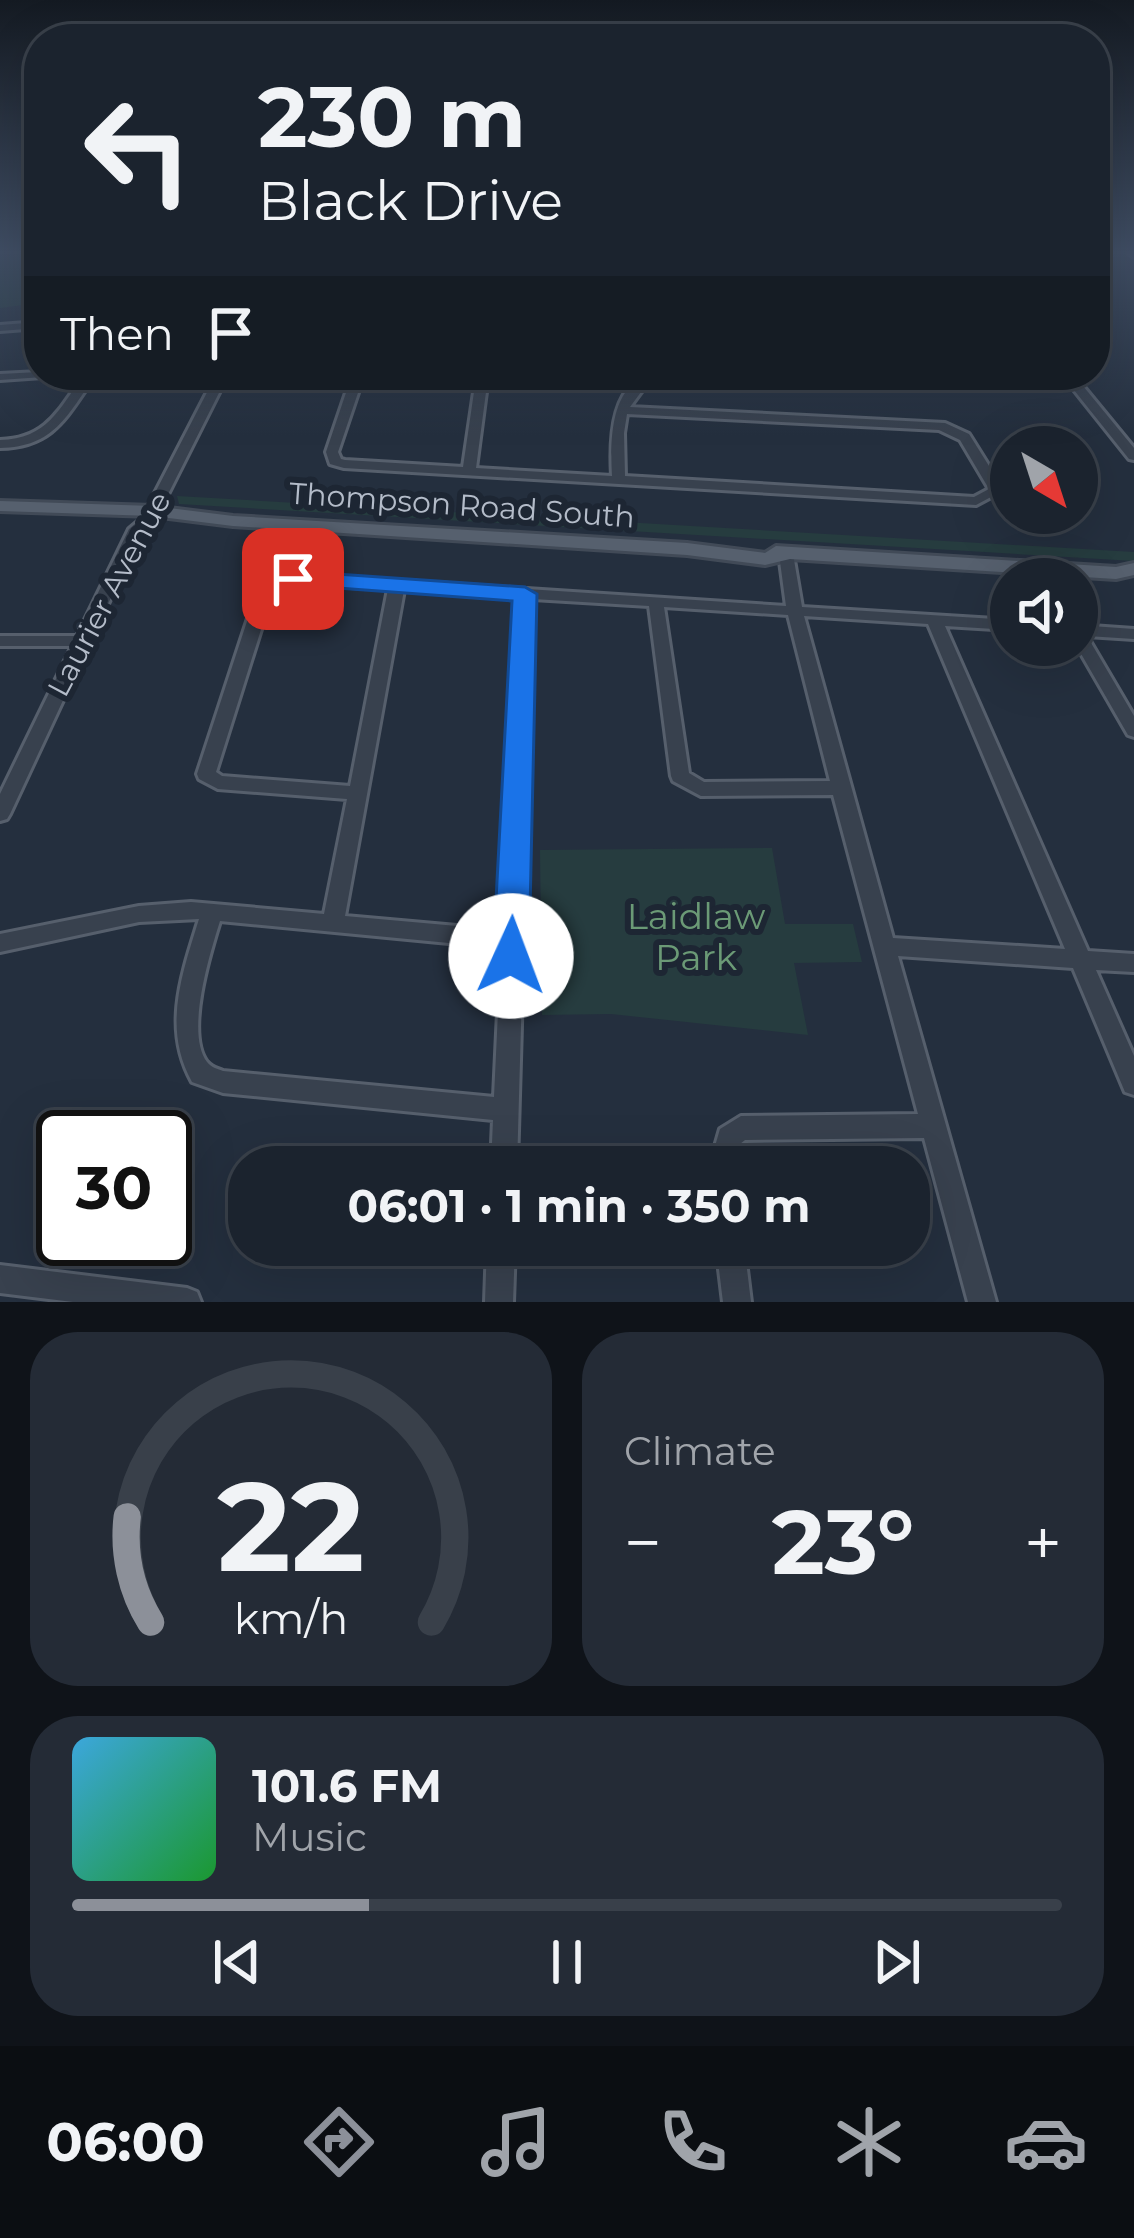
<!DOCTYPE html>
<meta charset="utf-8">
<style>
:root{--surface:#1b232e;--page:#242b36;--text:#f1f3f6;--muted:#a0a4aa;--line:#39404a;--accent:#8c9099}
body{margin:0;font-family:Montserrat,sans-serif;background:var(--page);color:var(--text);height:100vh;display:flex;flex-direction:column;font-size:45px;white-space:nowrap}
*{box-sizing:border-box;margin:0}
p{font-size:39px;color:var(--muted)}
.icon{flex:none;width:66px;height:66px;fill:none;stroke:currentColor;stroke-width:2;stroke-linecap:round;stroke-linejoin:round}
.map{position:relative;height:1302px;overflow:hidden}
.side{display:flex;flex-direction:column;gap:30px;padding:30px;background:#0f1319;flex:1}
.side>*{flex:none}
.banner{position:absolute;left:24px;top:24px;width:1086px;height:366px;border-radius:48px;box-shadow:0 12px 48px #0002,0 0 0 3px var(--line);background:#1b232e;color:var(--text);overflow:hidden}
.needle{width:78px;rotate:141deg}
.buttons{position:absolute;left:990px;top:426px;display:grid;gap:24px}
.buttons a{display:grid;place-items:center;width:108px;height:108px;border-radius:50%;background:var(--surface);box-shadow:0 12px 48px #0002,0 0 0 3px var(--line);font-size:60px}
.speed{position:absolute;left:36px;top:1110px;display:flex;gap:24px;font-size:60px;font-weight:700;text-align:center}
.speed>*{display:grid;place-content:center;width:156px;height:156px;border-radius:50%;background:var(--surface);box-shadow:0 12px 48px #0002,0 0 0 3px var(--line);line-height:1}
.speed .limit{border:6px solid #111;border-radius:18px;background:#fff;color:#111}
.pin{position:absolute;display:grid;place-items:center;width:102px;height:102px;color:#fff;margin:-51px;border-radius:24px;box-shadow:0 6px 18px #0006}
.me{position:absolute;width:132px;margin:-66px;rotate:2deg;stroke-linejoin:round;filter:drop-shadow(0 0 9px #0008)}
.turn{display:flex;align-items:center;gap:42px;height:252px;padding:0 36px;font-size:54px}
.turn .icon{width:156px;height:156px;stroke-width:2.5}
.turn b{display:block;font-size:84px;line-height:102px}
.then{display:flex;align-items:center;height:114px;padding:0 36px;background:#0003;gap:24px;font-size:45px}
.big{font-size:90px;font-weight:700;line-height:1.1}
.side .tile{flex:1;display:flex;flex-direction:column;justify-content:center;gap:18px;min-width:0;padding:0 42px;border-radius:48px;background:var(--page)}
.side .dial{align-items:center;gap:0}
.dial svg{height:312px;overflow:visible;fill:none;stroke:var(--line);stroke-width:7;stroke-linecap:round;text-anchor:middle}
.dial text{fill:var(--text);stroke:none}
.song{display:flex;align-items:center;gap:36px}
.cover{width:144px;height:144px;border-radius:18px;background:linear-gradient(135deg,hsl(200 70% 55%),hsl(130 70% 35%))}
.played{height:12px;border-radius:6px;background:linear-gradient(90deg,var(--accent) 30%,var(--line) 30%)}
.keys{display:flex;justify-content:space-around;direction:ltr}
.heat{display:flex;justify-content:space-between;align-items:center;font-size:66px;direction:ltr}
.side .tiles{flex:1;display:grid;gap:30px;grid-template-columns:1fr 1fr}
.tile:last-child{grid-column:span 2}
.trip{position:absolute;left:228px;top:1146px;width:702px;height:120px;border-radius:48px;background:var(--surface);box-shadow:0 12px 48px #0002,0 0 0 3px var(--line);font-weight:700;line-height:120px;text-align:center}
.tab-bar{display:flex;height:192px;justify-content:space-around;align-items:center;background:#0b0e12;color:var(--muted)}
.tab-bar .icon{width:84px;height:84px}
.tab-bar .selected{color:var(--accent)}
.tab-bar b{font-size:54px;color:var(--text)}
.map>svg:first-child{display:block}
.green{fill:#263c3f}
.lines{fill:none;stroke-linecap:round;stroke-linejoin:round}
.minor-casing{stroke:#565f6c;stroke-width:6}
.major-casing{stroke:#414a57;stroke-width:6}
.minor{fill:#38414e;fill-rule:evenodd}
.major{fill:#56606e;fill-rule:evenodd}
.route{fill:#1a73e8;stroke:#114b97;stroke-width:3}
.labels{text-anchor:middle;dominant-baseline:central;stroke-width:12;stroke-linejoin:round;paint-order:stroke}
.street-label{font-size:30px;fill:#b4bcc9;stroke:#1d2633}
.near-park-label{font-size:36px;fill:#6b9a76;stroke:#1d2633}
</style>
<div class="map">
<svg width="1134" height="1302" viewBox="0 0 1134 1302">
<rect width="100%" height="100%" fill="#242f3e"/>
<g class="green">
<path d="M 39,253 L 39,303 L 0,308 L 0,257 Z"/>
<path d="M 177,496 L 1134,552 L 1134,561 L 179,504 Z"/>
<path d="M 772,848 L 785,924 L 853,924 L 862,962 L 794,963 L 808,1035 L 611,1014 L 542,1015 L 540,850 Z"/>
</g>
<g class="lines">
<g class="minor-casing">
<g id="minor">
<path d="M 1128,253 L 1134,253 L 1134,257 Z"/>
<path d="M 39,322 L 39,328 L 0,331 L 0,325 Z"/>
<path d="M 39,372 L 39,375 L 45,375 L 43,377 L 0,380 L 0,374 Z"/>
<path d="M 84,375 L 96,375 C 67,415 55,447 0,448 L 0,440 C 47,439 59,409 84,375 Z"/>
<path d="M 216,375 L 228,375 L 155,520 L 142,531 L 10,814 L 7,819 L 0,821 L 0,794 L 72,646 L 0,646 L 0,636 L 77,636 L 129,529 L 142,518 Z"/>
<path d="M 352,375 L 364,375 L 338,452 L 341,459 L 345,460 L 463,467 L 474,392 L 488,375 L 500,375 L 486,392 L 476,468 L 612,476 C 610,440 610,375 660,375 L 644,388 L 630,407 L 945,423 L 969,434 L 1004,490 L 976,505 L 344,468 L 330,464 L 326,452 ZM 627,414 L 939,430 L 960,440 L 989,489 L 974,497 L 625,476 L 624,433 Z"/>
<path d="M 1062,375 L 1074,375 L 1134,448 L 1134,460 L 1129,459 Z"/>
<path d="M 786,550 L 793,554 L 802,607 L 1011,620 L 1011,630 L 945,626 L 1088,951 L 1134,954 L 1134,972 L 1096,970 L 1134,1056 L 1134,1095 L 1125,1092 L 1073,968 L 898,956 L 996,1302 L 968,1302 L 924,1138 L 745,1140 L 740,1144 L 735,1167 L 709,1167 L 720,1129 L 741,1116 L 918,1114 L 833,795 L 701,796 L 673,781 L 671,776 L 649,606 L 533,599 L 517,1167 L 491,1167 L 493,1120 L 223,1093 L 192,1082 C 162,1028 182,974 199,919 L 139,922 L 0,952 L 0,934 L 139,906 L 191,902 L 324,914 L 347,799 L 218,789 L 199,779 L 197,774 L 254,600 L 271,579 L 313,575 L 786,606 L 779,554 ZM 313,585 L 388,589 L 350,786 L 222,776 L 216,772 L 270,601 L 281,586 ZM 404,590 L 517,598 L 502,930 L 345,916 ZM 664,607 L 788,615 L 830,781 L 704,782 L 689,773 ZM 804,616 L 928,624 L 1065,949 L 893,938 ZM 220,921 L 501,948 L 494,1097 L 223,1071 C 216,1068 212,1068 207,1062 C 185,1033 210,953 220,921 Z"/>
<path d="M 1077,625 L 1134,629 L 1134,639 L 1087,636 L 1134,716 L 1134,737 L 1128,735 L 1076,645 Z"/>
<path d="M 487,1245 L 515,1245 L 513,1302 L 485,1302 Z"/>
<path d="M 716,1245 L 744,1245 L 751,1302 L 723,1302 Z"/>
<path d="M 0,1265 L 187,1288 L 197,1292 L 201,1302 L 73,1302 L 0,1293 Z"/>
</g>
</g>
<g class="major-casing">
<path id="major" d="M 0,501 L 153,506 L 233,516 L 687,543 L 765,553 L 776,546 L 1116,567 L 1134,563 L 1134,575 L 1116,579 L 790,559 L 765,565 L 687,555 L 233,526 L 153,516 L 0,511 Z"/>
</g>
<use href="#minor" class="minor"/>
<use href="#major" class="major"/>
</g>
<linearGradient id="sky" x2="0" y2="1"><stop stop-color="#141a22"/><stop offset="0.58" stop-color="#3f4d63"/><stop offset="1" stop-color="#3f4d63" stop-opacity="0"/></linearGradient>
<rect width="1134" height="435" fill="url(#sky)"/>
<path class="route" d="M 293,571 L 525,587 L 537,594 L 529,956 L 524,966 L 511,971 L 498,966 L 493,956 L 512,601 L 284,584 L 280,579 L 284,573 Z"/>
<g class="labels">
<g class="street-label">
<text transform="translate(462 505) rotate(4)">Thompson Road South</text>
<text transform="translate(109 594) rotate(-62)">Laurier Avenue</text>
</g>
<g class="near-park-label">
<text x="696" y="916">Laidlaw<tspan x="696" dy="41">Park</tspan></text>
</g>
</g>
</svg>
<div class="buttons">
<a><svg class="needle" viewBox="-14 -14 28 28"><path d="M0-13l5 13h-10z" fill="#e53935"/><path d="M0 13l5-13h-10z" fill="#a0a4aa"/></svg></a>
<a><svg class="icon" aria-label="sound" viewBox="0 0 24 24"><path d="M4 9h4l5-4v14l-5-4H4zM17 9q2 3 0 6"/></svg></a>
</div>
<div class="speed"><div class="limit">30</div></div>
<div class="pin" style="left:293px;top:579px;background:#d93025"><svg class="icon" aria-label="arrive" viewBox="0 0 24 24"><path d="M6 21V4h12l-3 4 3 4H6"/></svg></div>
<svg class="me" style="left:511px;top:956px" viewBox="-20 -20 40 40"><circle r="19" fill="#fff"/><path d="M0-13L10 11 0 6-10 11z" fill="#1a73e8"/></svg>
<div class="trip">06:01 · 1 min · 350 m</div>
<div class="banner">
<div class="turn"><svg class="icon" aria-label="left" viewBox="0 0 24 24"><path d="M17 20v-9H6M10 6l-5 5 5 5"/></svg><div><b>230 m</b>Black Drive</div></div>
<div class="then">Then<svg class="icon" aria-label="arrive" viewBox="0 0 24 24"><path d="M6 21V4h12l-3 4 3 4H6"/></svg></div>
</div>
</div>
<section class="side">
<div class="tiles">
<div class="tile dial"><svg viewBox="0 0 100 80">
<path d="M14 69A42 42 0 1 1 86 69"/>
<path d="M14 69A42 42 0 0 1 8 42" stroke="#8c9099"/>
<text x="50" y="56" font-size="32" font-weight="700">22</text>
<text x="50" y="72" font-size="11">km/h</text>
</svg></div>
<div class="tile"><p>Climate</p>
<div class="heat"><a>−</a><b class="big">23°</b><a>+</a></div>
</div>
<div class="tile">
<div class="song"><i class="cover"></i><div><b>101.6 FM</b><p>Music</p></div></div>
<div class="played"></div>
<div class="keys"><svg class="icon" aria-label="previous" viewBox="0 0 24 24"><path d="M18 5L8 12l10 7zM5 5v14"/></svg><svg class="icon" aria-label="pause" viewBox="0 0 24 24"><path d="M8 5v14M16 5v14"/></svg><svg class="icon" aria-label="next" viewBox="0 0 24 24"><path d="M6 5l10 7-10 7zM19 5v14"/></svg></div>
</div>
</div>
</section>
<nav class="tab-bar">
<b>06:00</b>
<svg class="icon selected" aria-label="directions" viewBox="0 0 24 24"><path d="M12 3l9 9-9 9-9-9zM9 14v-3h6M13 9l2 2-2 2"/></svg>
<svg class="icon" aria-label="music" viewBox="0 0 24 24"><path d="M9 18V5l10-2v13"/><circle cx="6" cy="18" r="3"/><circle cx="16" cy="16" r="3"/></svg>
<svg class="icon" aria-label="phone" viewBox="0 0 24 24"><path d="M5 4h4l2 5-3 2q2 4 5 5l2-3 5 2v4C11 20 4 13 5 4z"/></svg>
<svg class="icon" aria-label="climate" viewBox="0 0 24 24"><path d="M12 3v18M4 7l16 10M4 17L20 7"/></svg>
<svg class="icon" aria-label="car" viewBox="0 0 24 24"><path d="M5 17H2v-5l4-1 3-4h7l3 4 3 1v5h-3M9 17h6M6 11h13"/><circle cx="7" cy="17" r="2"/><circle cx="17" cy="17" r="2"/></svg>
</nav>
